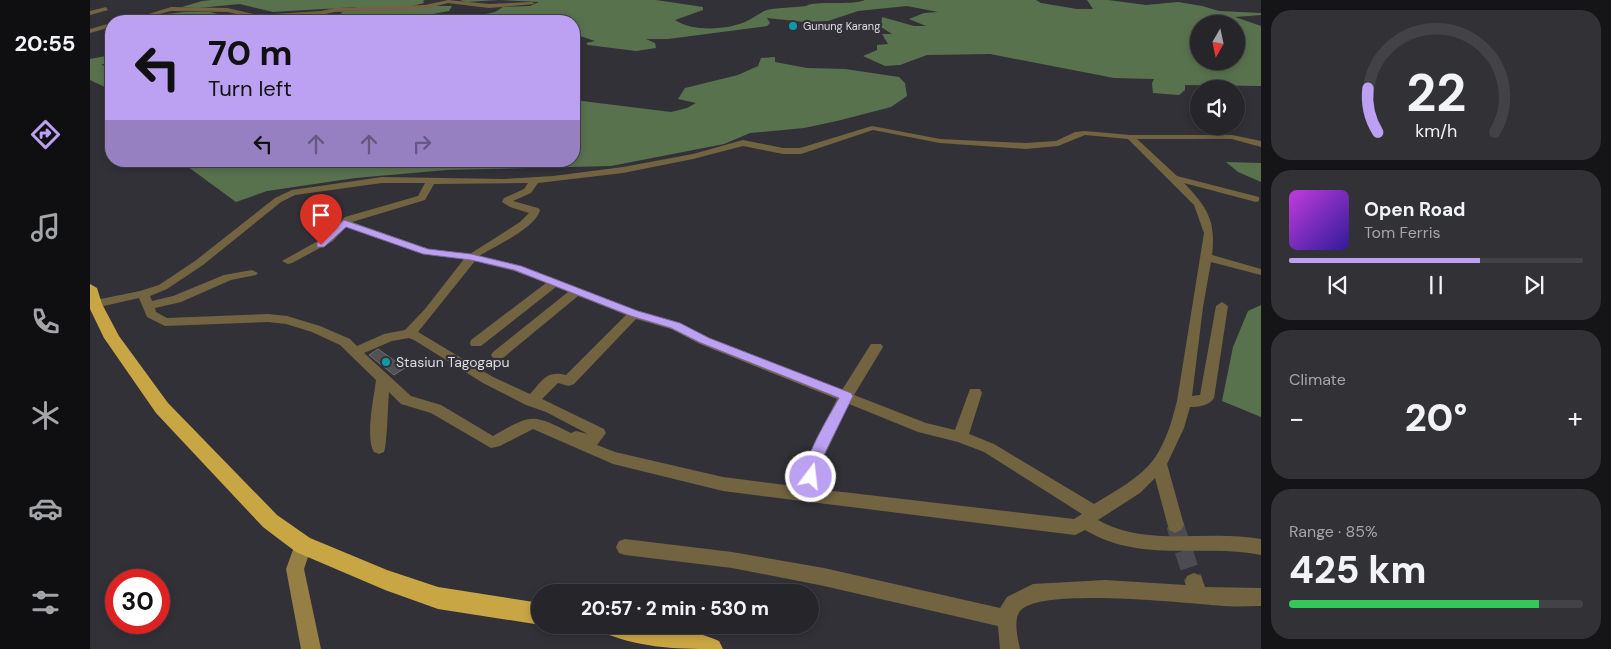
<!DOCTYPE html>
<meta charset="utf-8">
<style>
:root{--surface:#26252a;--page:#323136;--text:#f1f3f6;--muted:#a4a5a8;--line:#424247;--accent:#bca0f2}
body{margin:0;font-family:"DM Sans",sans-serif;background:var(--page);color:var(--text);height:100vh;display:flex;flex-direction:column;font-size:19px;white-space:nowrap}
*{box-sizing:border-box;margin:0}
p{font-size:16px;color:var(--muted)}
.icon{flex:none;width:28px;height:28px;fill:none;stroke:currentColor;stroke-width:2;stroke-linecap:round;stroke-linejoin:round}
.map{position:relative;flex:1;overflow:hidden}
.side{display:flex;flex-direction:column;gap:10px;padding:10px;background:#151417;width:350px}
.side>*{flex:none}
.hud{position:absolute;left:15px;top:15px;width:475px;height:152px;border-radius:20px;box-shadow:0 2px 8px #0003,0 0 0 1px var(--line);background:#bca0f2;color:#111;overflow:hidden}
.needle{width:32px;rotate:189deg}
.tools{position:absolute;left:1100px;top:15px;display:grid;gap:10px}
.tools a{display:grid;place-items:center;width:55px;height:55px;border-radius:50%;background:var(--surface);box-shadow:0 2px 8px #0003,0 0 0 1px var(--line);font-size:25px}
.speed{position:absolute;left:15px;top:569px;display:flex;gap:10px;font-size:25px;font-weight:700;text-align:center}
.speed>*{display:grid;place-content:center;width:65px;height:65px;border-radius:50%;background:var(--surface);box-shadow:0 2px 8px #0003,0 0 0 1px var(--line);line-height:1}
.speed .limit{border:8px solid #d22;background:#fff;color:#111}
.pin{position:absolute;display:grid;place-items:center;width:42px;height:42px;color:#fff;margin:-51px -21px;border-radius:50% 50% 50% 0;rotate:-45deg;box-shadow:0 0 5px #0007}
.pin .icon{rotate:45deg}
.me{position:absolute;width:55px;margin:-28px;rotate:15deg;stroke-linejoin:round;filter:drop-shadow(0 0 4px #0008)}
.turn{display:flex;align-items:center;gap:18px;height:105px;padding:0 20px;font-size:22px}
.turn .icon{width:65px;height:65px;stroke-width:2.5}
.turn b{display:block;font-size:35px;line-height:42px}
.lanes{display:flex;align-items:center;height:48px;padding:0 20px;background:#0003;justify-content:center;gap:25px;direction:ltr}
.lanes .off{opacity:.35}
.big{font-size:38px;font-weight:800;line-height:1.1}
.side .card{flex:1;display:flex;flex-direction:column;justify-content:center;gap:8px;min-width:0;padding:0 18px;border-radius:20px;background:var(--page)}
.side .dial{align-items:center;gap:0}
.dial svg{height:130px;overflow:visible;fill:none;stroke:var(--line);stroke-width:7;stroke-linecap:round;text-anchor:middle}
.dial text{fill:var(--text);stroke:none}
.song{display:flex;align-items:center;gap:15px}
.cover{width:60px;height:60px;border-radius:8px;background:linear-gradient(135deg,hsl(290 70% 55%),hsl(250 70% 35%))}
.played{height:5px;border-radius:2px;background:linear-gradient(90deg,var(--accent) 65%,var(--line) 65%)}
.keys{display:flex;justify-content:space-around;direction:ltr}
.heat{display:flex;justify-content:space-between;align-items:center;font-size:28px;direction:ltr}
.charge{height:8px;border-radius:4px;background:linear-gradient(90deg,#34c759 85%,var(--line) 0)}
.trip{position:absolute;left:441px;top:584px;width:288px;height:50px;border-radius:25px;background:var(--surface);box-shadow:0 2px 8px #0003,0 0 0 1px var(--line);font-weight:800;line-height:50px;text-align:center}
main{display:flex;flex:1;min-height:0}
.menu{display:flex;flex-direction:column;width:90px;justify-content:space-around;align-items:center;background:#0f0f11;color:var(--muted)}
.menu .icon{width:35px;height:35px}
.menu .selected{color:var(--accent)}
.menu b{font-size:22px;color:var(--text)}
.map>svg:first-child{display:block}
.forest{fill:#59724e;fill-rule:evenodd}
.building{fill:#535056;stroke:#6e6a71}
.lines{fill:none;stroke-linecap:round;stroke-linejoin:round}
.street-tunnel{stroke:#4c4b51;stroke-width:18;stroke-dasharray:18 9;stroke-linecap:butt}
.street{fill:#726440;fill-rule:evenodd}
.secondary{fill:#957f44;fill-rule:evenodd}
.highway{fill:#c9a644;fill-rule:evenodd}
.route{fill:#bca0f2;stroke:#7a689d}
.culture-dot{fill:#0f9aa8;stroke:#333138;stroke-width:2}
.labels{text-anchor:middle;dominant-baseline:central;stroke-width:4.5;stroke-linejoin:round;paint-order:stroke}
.far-poi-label{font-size:11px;fill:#dddce0;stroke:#333138;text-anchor:start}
.poi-label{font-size:14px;fill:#dddce0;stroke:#333138;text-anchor:start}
</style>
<main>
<nav class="menu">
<b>20:55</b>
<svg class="icon selected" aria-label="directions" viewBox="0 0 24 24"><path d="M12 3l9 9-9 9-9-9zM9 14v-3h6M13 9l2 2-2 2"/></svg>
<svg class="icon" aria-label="music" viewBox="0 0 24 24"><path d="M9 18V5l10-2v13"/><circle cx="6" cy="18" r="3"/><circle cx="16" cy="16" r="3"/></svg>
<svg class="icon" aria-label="phone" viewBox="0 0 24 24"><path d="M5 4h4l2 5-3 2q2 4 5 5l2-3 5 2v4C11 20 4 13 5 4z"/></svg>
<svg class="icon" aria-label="climate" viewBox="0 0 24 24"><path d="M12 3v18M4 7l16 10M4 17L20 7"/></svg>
<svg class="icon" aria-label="car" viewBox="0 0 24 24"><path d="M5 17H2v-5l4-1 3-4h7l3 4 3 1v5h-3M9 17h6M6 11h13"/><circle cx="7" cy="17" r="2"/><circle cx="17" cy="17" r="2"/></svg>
<svg class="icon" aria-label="filters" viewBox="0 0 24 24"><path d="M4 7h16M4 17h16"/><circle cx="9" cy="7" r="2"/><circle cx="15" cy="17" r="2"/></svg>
</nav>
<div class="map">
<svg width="1171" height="649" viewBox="0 0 1171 649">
<rect width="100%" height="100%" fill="#333138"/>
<g class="forest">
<path d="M 122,0 L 335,0 L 333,1 L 334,3 L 322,6 L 362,6 L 359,11 L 343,14 L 257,16 L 250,13 L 267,7 L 183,12 L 150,4 L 108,8 L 92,7 L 112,1 Z"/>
<path d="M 370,0 L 566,0 L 613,7 L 613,10 L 585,20 C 602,32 639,30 657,21 C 664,18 669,13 677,10 C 690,7 703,8 716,6 C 726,0 760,6 775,0 L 946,0 L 951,3 L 987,9 L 1003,9 L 997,0 L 1018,0 L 1056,5 L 1088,2 L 1112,6 L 1129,11 L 1171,13 L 1171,15 L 1145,17 L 1171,26 L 1171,86 L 1095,85 L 1095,90 L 1089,95 L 1063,93 L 1062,83 L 1064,79 L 1024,78 L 900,54 L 837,55 L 810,65 L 795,66 L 773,56 L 787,50 L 787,45 L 798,44 L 792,34 L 802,34 L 791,27 L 792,17 L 824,26 L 836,26 L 819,19 L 834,13 L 848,12 L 817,6 L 768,11 L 738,21 L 715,22 L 677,18 L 680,23 L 677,26 L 578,39 L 556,39 L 565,43 L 566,48 L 546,51 L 498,45 L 496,43 L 505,41 L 484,34 L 484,21 L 347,21 L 355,20 L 348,18 L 350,16 L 391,15 L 405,12 L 413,7 L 440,6 L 449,2 L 409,0 L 376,2 ZM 1109,24 L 1146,24 L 1146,61 L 1109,61 Z"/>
<path d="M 94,12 L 120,12 L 155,21 L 83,21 L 90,19 L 75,19 L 68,15 Z"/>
<path d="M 21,55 L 21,61 L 11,65 L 21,67 L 21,90 L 0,80 L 0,59 Z"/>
<path d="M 685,57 L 685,62 L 717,68 L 755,69 L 809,77 L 815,83 L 817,96 L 801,107 L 747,121 L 714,128 L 660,133 L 634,144 L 521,166 L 357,170 L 265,178 L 177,191 L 146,202 L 90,161 L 484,161 L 484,100 L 581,112 L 597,108 L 606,103 L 588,99 L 595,88 L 648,75 L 668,66 L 671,58 Z"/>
<path d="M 1136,162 L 1171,163 L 1171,182 L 1148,172 Z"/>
<path d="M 1171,305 L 1171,417 L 1132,401 L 1143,347 L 1158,311 Z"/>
</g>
<path class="building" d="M 288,349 L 315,368 L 304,375 L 279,355 Z"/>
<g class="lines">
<path class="street-tunnel" d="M 1085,525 L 1104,582"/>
<g class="street">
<path d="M 358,0 L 399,4 L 442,2 L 445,4 L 399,8 L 358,3 L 335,9 L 245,12 L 231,15 L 168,19 L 137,12 L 81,11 L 44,21 L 36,21 L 81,7 L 137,8 L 168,15 L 231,11 L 245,8 L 335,5 Z"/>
<path d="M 16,7 L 18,10 L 0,15 L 0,11 Z"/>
<path d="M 21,23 L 21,27 L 0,33 L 0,29 Z"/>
<path d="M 782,126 L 850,139 L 936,143 L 966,141 L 985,132 L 995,131 L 1040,135 L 1142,135 L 1171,141 L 1171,147 L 1142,139 L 1047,139 L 1087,176 L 1169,197 L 1169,201 L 1166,202 L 1094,183 C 1118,208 1126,221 1122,255 L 1171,269 L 1171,275 L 1121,262 L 1113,307 L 1102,396 L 1110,395 L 1126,306 L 1132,302 L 1138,306 L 1124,398 C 1119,406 1108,407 1100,407 L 1094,428 L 1077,464 L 1094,525 L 1091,530 L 1085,533 L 1079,530 L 1065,478 L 1050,493 L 1008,520 C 1058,548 1118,529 1171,539 L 1171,555 C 1110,543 1052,564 995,530 L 985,535 L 633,491 L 523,464 L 443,429 L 410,446 L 401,448 L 341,413 L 311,404 L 299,392 C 298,402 297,447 294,452 L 289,454 L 284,452 C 275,437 284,397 286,380 L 250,345 L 222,332 L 196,324 L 178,322 L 75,326 L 57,317 L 49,298 L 5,308 L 0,306 L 1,301 L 50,291 L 69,285 L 105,261 L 185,198 L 202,190 L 292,177 L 414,179 L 463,176 L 533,167 L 603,154 L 653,140 L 693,148 L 710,148 ZM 783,130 L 850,143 L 936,149 L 968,146 L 995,135 L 1038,139 L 1104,205 L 1114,233 L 1087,401 C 1082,421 1076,442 1064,459 C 1049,479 1025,491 1004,504 L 904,444 L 879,434 L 892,393 L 890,389 L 880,389 L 865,430 L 836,423 L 764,395 L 793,347 L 791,344 L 781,344 L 752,390 L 620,338 L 589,323 L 548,311 L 432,266 L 389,256 C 405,246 446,228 450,210 L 448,208 L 423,201 L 441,193 L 448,183 L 533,173 L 603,159 L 653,146 L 693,154 L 711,154 ZM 292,183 L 335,183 L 328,196 L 255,217 L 235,237 L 192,261 L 198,264 L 202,263 L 243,241 L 256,227 L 333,254 L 374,259 L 335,309 L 315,330 L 294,334 L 267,346 L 260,339 L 230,326 L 197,316 L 178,314 L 77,318 L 66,312 L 65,308 L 91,302 L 141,280 L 166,275 L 168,273 L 162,270 L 134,275 L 83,296 L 62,301 L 60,296 L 77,289 L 113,265 L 191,202 L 205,195 ZM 438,183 L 434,189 L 414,198 L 412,202 L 420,207 L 439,213 L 430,222 L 380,254 L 339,249 L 262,222 L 335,200 L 344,184 ZM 385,261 L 424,271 L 456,283 L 381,340 L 380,343 L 381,346 L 391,346 L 466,287 L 478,292 L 403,352 L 401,355 L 403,358 L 413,358 L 488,296 L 536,315 L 476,375 C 456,370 453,380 440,394 L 403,377 L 328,332 ZM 546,319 L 581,329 L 610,344 L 747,399 L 717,459 L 712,487 L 633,477 L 525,452 L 507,445 L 516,433 L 514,429 L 452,399 L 468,383 L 479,386 L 484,384 ZM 319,338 L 324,340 L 393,383 L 436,405 L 456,412 L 498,434 L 486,431 L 481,433 C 441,413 442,414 403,436 L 351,405 L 321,396 L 274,353 L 302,341 ZM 759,404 L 828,432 L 868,442 L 894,452 L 992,514 L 984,519 L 727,489 L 733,459 Z"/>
<path d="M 535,539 L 642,552 L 734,568 L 910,608 L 917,597 L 943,584 L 1015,580 L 1096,585 L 1095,582 L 1097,576 L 1104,573 L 1111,576 L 1115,587 L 1171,588 L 1171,606 C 1158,606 1145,607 1133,606 C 1095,603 958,588 932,609 C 922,617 928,639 930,649 L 910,649 L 908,626 L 734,586 L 642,568 L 535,555 L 529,553 L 526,547 L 529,541 Z"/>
</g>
<path class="secondary" d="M 213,537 L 219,539 L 222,545 L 214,569 L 231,649 L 211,649 L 196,569 L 207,539 Z"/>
<g class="highway">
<path d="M 0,284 L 7,288 L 12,304 L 29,336 L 78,403 L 187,515 L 220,538 L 297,570 L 348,587 L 450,603 L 451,625 L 348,609 L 295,590 L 206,552 L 173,527 L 66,413 L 14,338 L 0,309 Z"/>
<path d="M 510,625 C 552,625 590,624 629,641 L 633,649 C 590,649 554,649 514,633 Z"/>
</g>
</g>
<path class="route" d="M 254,220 L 338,249 L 381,254 L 431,266 L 548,311 L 590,323 L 619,338 L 761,393 L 763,396 L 732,459 L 727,481 L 721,483 L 716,481 C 708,465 740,415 749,398 L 611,343 L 581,328 L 541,316 L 424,270 L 381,260 L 333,254 L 256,227 L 234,247 L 227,247 L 227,243 Z"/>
<g class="culture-dot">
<circle cx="703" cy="26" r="5"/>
<circle cx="296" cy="362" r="5"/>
</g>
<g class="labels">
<g class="far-poi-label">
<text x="713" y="26">Gunung Karang</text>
</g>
<g class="poi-label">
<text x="306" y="362">Stasiun Tagogapu</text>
</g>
</g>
</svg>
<div class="tools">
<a><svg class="needle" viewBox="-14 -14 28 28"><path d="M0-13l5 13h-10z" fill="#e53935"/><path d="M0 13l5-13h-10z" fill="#a4a5a8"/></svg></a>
<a><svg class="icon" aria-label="sound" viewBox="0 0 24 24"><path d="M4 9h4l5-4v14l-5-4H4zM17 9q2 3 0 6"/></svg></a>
</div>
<div class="speed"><div class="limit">30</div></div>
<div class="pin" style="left:231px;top:245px;background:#d93025"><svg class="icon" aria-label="arrive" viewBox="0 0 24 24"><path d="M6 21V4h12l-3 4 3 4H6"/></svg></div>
<svg class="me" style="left:721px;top:477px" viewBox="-20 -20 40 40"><circle r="17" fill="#bca0f2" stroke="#fff" stroke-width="3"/><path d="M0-11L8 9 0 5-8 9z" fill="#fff"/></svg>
<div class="trip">20:57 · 2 min · 530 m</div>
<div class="hud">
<div class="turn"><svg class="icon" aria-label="left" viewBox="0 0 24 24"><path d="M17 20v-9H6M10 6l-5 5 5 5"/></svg><div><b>70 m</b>Turn left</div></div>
<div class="lanes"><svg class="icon" aria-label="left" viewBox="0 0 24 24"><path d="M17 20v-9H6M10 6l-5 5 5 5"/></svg><svg class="icon off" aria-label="ahead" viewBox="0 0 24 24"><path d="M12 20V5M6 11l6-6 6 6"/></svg><svg class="icon off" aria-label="ahead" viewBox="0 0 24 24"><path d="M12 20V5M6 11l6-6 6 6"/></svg><svg class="icon off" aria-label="right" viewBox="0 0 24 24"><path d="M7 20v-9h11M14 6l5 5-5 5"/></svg></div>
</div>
</div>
<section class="side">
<div class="card dial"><svg viewBox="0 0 100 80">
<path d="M14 69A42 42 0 1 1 86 69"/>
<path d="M14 69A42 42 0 0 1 8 42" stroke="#bca0f2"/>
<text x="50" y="56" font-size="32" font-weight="700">22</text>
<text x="50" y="72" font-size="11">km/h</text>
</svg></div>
<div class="card">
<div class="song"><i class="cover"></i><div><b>Open Road</b><p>Tom Ferris</p></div></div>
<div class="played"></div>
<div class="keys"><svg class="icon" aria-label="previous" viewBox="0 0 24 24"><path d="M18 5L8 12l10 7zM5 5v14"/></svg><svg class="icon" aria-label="pause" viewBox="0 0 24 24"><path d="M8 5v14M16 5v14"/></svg><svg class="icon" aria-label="next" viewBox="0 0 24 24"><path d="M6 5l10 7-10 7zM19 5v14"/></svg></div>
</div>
<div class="card"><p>Climate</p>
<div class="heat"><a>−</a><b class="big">20°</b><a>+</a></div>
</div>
<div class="card"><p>Range · 85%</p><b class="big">425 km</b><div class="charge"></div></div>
</section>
</main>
